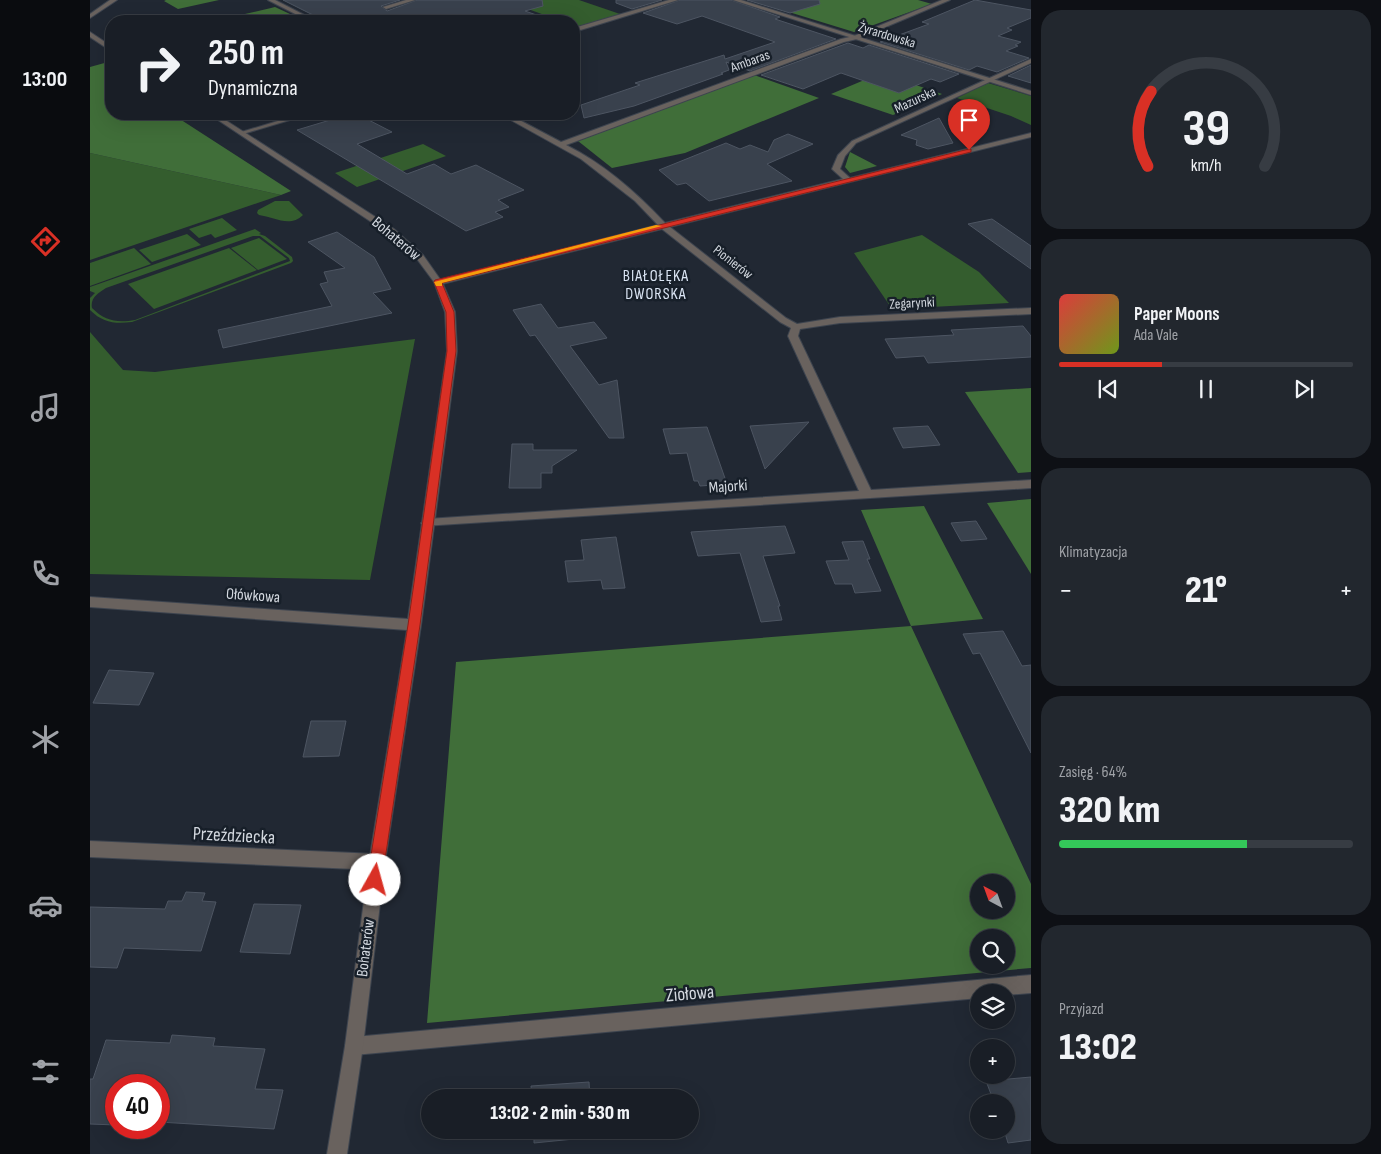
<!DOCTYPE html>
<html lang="pl">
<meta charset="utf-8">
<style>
:root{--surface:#191e26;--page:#22272e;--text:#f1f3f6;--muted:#9fa2a7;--line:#373c43;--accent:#d93025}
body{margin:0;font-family:"Sofia Sans Condensed",sans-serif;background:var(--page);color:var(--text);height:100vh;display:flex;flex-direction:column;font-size:19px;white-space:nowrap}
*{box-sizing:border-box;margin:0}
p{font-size:16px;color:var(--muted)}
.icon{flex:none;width:28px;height:28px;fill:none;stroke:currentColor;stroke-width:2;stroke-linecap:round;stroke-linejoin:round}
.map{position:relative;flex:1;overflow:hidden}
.panel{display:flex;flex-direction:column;gap:10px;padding:10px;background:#0e1015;width:350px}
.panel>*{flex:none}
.banner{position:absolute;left:15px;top:15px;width:475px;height:105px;border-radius:20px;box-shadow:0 5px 20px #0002,0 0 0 1px var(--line);background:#191e26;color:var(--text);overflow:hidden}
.needle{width:32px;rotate:319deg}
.buttons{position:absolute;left:880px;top:874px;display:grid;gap:10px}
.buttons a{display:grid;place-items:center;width:45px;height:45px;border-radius:50%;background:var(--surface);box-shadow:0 5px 20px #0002,0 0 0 1px var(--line);font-size:25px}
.speed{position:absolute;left:15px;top:1074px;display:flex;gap:10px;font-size:25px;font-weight:700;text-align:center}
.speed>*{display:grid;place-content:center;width:65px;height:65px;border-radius:50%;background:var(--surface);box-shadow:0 5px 20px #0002,0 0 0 1px var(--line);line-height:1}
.speed .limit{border:8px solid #d22;background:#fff;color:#111}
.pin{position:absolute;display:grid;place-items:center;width:42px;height:42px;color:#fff;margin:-51px -21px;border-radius:50% 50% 50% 0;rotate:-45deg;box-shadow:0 0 5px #0007}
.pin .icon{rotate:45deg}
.me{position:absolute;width:55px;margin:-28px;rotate:7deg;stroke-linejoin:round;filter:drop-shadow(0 0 4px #0008)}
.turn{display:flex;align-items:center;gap:18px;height:105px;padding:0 20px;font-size:22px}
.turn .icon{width:65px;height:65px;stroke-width:2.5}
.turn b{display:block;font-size:35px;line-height:42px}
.big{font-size:38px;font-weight:800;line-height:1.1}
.panel .card{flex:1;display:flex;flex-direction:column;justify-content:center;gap:8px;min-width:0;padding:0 18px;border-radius:20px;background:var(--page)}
.panel .dial{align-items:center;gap:0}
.dial svg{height:130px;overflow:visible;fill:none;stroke:var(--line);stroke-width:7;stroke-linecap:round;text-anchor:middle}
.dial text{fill:var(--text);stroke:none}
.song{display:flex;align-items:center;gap:15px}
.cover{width:60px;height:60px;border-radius:8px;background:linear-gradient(135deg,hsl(0 70% 55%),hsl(80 70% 35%))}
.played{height:5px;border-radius:2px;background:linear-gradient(90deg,var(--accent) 35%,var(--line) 35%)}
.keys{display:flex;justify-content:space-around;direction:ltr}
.heat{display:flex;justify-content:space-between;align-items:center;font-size:28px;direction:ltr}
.charge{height:8px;border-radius:4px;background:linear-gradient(90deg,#34c759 64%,var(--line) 0)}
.trip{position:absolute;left:331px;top:1089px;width:278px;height:50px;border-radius:25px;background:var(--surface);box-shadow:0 5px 20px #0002,0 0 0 1px var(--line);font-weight:800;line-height:50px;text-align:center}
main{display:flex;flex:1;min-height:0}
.menu{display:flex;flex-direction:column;width:90px;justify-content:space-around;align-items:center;background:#0a0c0f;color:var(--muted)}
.menu .icon{width:35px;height:35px}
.menu .current{color:var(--accent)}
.menu b{font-size:22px;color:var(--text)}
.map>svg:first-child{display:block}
.green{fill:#345d2e;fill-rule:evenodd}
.forest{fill:#406e39;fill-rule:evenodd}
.building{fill:#39414d;stroke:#4d5562}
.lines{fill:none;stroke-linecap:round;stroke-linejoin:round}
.minor-casing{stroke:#3d444f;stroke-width:2}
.tertiary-casing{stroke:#3d444f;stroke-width:2}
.minor{fill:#69625e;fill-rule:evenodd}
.tertiary{fill:#69625e;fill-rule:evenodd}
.route{fill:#d93025;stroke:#8d1f18}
.slow{fill:#f59e0b}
.labels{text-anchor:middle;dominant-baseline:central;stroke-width:5;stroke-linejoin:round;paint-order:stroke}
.far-street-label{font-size:14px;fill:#d3d8df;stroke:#171f29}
.street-label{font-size:16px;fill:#d3d8df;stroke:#171f29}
.far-quarter-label{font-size:16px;letter-spacing:1px;fill:#dbe5f4;stroke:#171f29}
.near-street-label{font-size:19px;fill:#d3d8df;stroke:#171f29}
</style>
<main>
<nav class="menu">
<b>13:00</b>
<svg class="icon current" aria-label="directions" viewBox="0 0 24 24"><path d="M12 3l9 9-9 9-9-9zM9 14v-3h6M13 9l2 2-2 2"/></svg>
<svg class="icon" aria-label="music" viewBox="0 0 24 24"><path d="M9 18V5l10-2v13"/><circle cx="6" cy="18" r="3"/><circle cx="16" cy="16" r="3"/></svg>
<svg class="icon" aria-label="phone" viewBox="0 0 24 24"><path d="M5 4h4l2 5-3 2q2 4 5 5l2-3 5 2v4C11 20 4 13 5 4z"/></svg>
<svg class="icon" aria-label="climate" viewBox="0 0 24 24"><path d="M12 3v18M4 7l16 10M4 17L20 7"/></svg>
<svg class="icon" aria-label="car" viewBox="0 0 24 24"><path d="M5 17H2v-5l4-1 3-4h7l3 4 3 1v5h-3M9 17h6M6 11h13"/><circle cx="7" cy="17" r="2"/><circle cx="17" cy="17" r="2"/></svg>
<svg class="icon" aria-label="filters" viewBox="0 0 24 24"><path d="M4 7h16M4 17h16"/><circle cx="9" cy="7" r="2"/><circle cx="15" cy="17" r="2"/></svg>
</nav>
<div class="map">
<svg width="941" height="1154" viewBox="0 0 941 1154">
<rect width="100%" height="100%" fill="#212833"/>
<g class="green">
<path d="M 446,0 L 489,0 L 530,14 L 486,27 L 484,26 L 484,21 L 471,21 L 427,5 Z"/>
<path d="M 99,15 L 111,21 L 29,21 Z"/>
<path d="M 898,83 L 941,96 L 941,125 L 921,116 L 867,98 Z"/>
<path d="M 333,144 L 356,156 L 267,187 L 245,173 Z"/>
<path d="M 0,153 L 191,195 L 0,260 Z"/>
<path d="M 185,201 L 199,201 L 213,215 C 200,228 184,217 169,215 L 167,213 L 168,210 Z"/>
<path d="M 132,218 L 147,230 L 125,238 L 121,234 L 109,238 L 99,229 Z"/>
<path d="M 165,229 L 171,233 L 169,234 L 175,236 L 202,257 L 203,261 L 201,263 L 42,322 C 25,324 13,323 0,310 L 0,298 L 5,293 L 0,291 L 0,287 ZM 163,236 L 170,236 L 199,258 L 200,261 L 45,320 C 27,323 15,321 2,308 C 0,298 8,293 16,288 Z"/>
<path d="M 97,234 L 111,245 L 62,262 L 49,250 Z"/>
<path d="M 832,235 L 889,272 L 919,303 L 802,309 L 764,253 Z"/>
<path d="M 169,238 L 197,259 L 168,270 L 141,248 Z"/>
<path d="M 44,248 L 61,264 L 0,286 L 0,263 Z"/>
<path d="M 139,248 L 167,270 L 64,309 L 38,284 Z"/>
<path d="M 0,332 L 33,370 L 65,372 L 325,339 L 280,580 L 0,574 Z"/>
</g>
<g class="forest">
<path d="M 76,0 L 129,0 L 88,9 L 74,1 Z"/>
<path d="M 672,0 L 828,0 L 842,4 L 764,32 L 666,2 Z"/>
<path d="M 185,7 L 215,21 L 124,21 L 181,8 Z"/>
<path d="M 18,62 L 19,71 L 21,73 L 21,114 L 82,114 L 201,191 L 191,195 L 0,153 L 0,67 Z"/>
<path d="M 791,73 L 852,94 L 803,115 L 741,94 Z"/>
<path d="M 664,75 L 729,98 L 595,153 L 522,168 L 488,141 Z"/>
<path d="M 760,152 L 787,166 L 760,173 L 755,167 Z"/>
<path d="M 941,388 L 941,472 L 928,473 L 875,392 Z"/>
<path d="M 941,499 L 941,574 L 897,503 Z"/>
<path d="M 834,506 L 893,619 L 821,626 L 941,884 L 941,968 L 337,1023 L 366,662 L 821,626 L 771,510 ZM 889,882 L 916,882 L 916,910 L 889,910 ZM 889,938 L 916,938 L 916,965 L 889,965 Z"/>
</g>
<g class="building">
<path d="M 193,0 L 310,0 L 291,6 L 297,11 L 327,0 L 452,0 L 453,6 L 435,11 L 458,19 L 458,21 L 235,21 Z"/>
<path d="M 526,0 L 572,0 L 542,9 L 526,3 Z"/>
<path d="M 590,0 L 641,0 L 690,17 L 685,19 L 746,39 L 660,71 L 636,62 L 639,70 L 631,73 L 633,74 L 544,106 L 494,118 L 491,105 L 550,85 L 545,83 L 634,55 L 635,59 L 685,42 L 612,16 L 587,24 L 553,13 Z"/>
<path d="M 657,0 L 729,0 L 730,4 L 700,13 Z"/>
<path d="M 885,0 L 941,10 L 941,18 L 917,28 L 922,30 L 908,36 L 931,42 L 925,45 L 928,46 L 916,51 L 939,58 L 907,72 L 887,66 L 879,70 L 790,42 L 839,24 L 832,22 Z"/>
<path d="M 758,43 L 773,48 L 779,45 L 869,74 L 850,82 L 841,79 L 809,93 L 751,73 L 713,89 L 671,75 Z"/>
<path d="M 941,65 L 941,83 L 918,76 Z"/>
<path d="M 260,114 L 267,114 L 302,132 L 267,144 L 317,174 L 344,164 L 361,174 L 386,165 L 434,190 L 408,200 L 419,207 L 405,212 L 413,217 L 376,231 L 207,130 Z"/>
<path d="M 849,118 L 863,143 L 838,149 L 826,145 L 827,140 L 811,135 Z"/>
<path d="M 698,134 L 723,144 L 677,164 L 702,181 L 619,201 L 596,183 L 587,185 L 569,170 L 636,143 L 650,149 L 660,145 L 678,152 L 684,140 Z"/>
<path d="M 902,219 L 941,246 L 941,269 L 878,224 Z"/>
<path d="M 247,232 L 284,257 L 301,289 L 283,293 L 302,313 L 133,348 L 128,330 L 242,306 L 230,284 L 238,282 L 234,272 L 255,268 L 218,242 Z"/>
<path d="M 451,304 L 468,328 L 504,322 L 517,338 L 480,346 L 509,385 L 527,380 L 534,438 L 519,438 L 445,335 L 440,336 L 423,310 Z"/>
<path d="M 933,326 L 941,336 L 941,357 L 838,363 L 834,356 L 806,358 L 795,339 L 864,335 L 861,330 Z"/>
<path d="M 719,422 L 675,469 L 660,426 Z"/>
<path d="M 838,426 L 850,445 L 813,448 L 803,428 Z"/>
<path d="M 617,427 L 637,484 L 610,486 L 608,481 L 604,481 L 597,453 L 580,454 L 573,429 Z"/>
<path d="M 422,444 L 443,444 L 443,450 L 487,450 L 462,466 L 462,473 L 451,473 L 451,488 L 419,488 Z"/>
<path d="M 886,521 L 897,539 L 871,541 L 861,523 Z"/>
<path d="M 695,526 L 705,553 L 673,556 L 690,606 L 688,606 L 692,620 L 671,622 L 650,553 L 608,556 L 601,532 Z"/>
<path d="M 526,537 L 535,588 L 513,589 L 511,580 L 478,582 L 475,561 L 494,560 L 491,540 Z"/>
<path d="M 773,541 L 780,559 L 777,559 L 791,591 L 765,593 L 762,584 L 745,584 L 736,561 L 759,560 L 752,542 Z"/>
<path d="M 913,631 L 932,666 L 941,665 L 941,753 L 890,653 L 883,654 L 873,634 Z"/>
<path d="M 19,670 L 64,673 L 49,705 L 3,703 Z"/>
<path d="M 221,721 L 256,721 L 249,756 L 213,757 Z"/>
<path d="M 96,892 L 115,893 L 112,901 L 126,902 L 111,951 L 34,948 L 27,968 L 0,967 L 0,907 L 75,909 L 78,901 L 92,901 Z"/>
<path d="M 164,904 L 211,905 L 200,954 L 150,952 Z"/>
<path d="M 82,1035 L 125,1038 L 123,1046 L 175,1049 L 165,1089 L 193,1090 L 184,1129 L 69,1122 L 69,1085 L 26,1085 L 26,1125 L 0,1124 L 0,1079 L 3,1079 L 16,1040 L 80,1043 Z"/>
<path d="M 941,1077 L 941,1140 L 918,1143 L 914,1130 L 916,1130 L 916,1102 L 904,1102 L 896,1081 Z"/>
<path d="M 499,1082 L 500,1098 L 442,1098 L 441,1086 Z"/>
<path d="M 444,1130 L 504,1130 L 504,1137 L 444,1143 Z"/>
</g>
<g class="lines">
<g class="minor-casing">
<g id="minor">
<path d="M 178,0 L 185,0 L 226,21 L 219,21 Z"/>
<path d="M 316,0 L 325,0 L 296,9 L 293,7 Z"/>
<path d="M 579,0 L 588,0 L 484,32 L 484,28 Z"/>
<path d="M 852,0 L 860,0 L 767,39 L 754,42 L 476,145 C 514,164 546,192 575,223 L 753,179 L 742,169 L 748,155 L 762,141 L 941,59 L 941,63 L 766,143 L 755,156 L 750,169 L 760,178 L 941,133 L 941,137 L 580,227 L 696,318 L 707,324 L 750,317 L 941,308 L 941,314 L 750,323 L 710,329 L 708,336 L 781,490 L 941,480 L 941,488 L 333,526 L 331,523 L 337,519 L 769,491 L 698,336 L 701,328 L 690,322 L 572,229 L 348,285 L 344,282 L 568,225 L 545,201 L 491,159 L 410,114 L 418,114 L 471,142 L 751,39 L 764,36 Z"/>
<path d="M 211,114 L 220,114 L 153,134 L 148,133 Z"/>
<path d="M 0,841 L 287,854 L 293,857 L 295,862 L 293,867 L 287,870 L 0,857 Z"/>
<path d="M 941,975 L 941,993 L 916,995 L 916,992 L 889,992 L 889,998 L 264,1055 L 258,1052 L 255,1046 L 258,1040 L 264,1037 Z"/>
</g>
</g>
<g class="tertiary-casing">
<g id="tertiary">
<path d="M 20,0 L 27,0 L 0,18 L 0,14 Z"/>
<path d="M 643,0 L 651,0 L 941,91 L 941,95 Z"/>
<path d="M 0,32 L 21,46 L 21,51 L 0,37 Z"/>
<path d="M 119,114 L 126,114 L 304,229 L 333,255 L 352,282 L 365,312 L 367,351 L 331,625 L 295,862 L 273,1046 L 257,1154 L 237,1154 L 255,1046 L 279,862 L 317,630 L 0,607 L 0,597 L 318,619 L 357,351 L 355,312 L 344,282 L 327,259 L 298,233 Z"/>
</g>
</g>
<use href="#minor" class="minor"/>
<use href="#tertiary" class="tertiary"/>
</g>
<path class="route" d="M 879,149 L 881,149 L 881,152 L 352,283 L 364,312 L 366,351 L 330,625 L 292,880 L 290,886 L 285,888 L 280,886 L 277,880 L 318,625 L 357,351 L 356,312 L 344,282 L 345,280 Z"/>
<path class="slow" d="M 566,225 L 572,226 L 352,283 L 352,286 L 346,286 L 344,282 Z"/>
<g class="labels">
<g class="far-street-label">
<text transform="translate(797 35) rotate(17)">Żyrardowska</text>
<text transform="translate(660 61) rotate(-20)">Ambaras</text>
<text transform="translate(825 100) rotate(-25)">Mazurska</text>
<text transform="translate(643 262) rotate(38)">Pionierów</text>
<text transform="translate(822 303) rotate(-3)">Zegarynki</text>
</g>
<g class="street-label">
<text transform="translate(306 239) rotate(40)">Bohaterów</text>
<text transform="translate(638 487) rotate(-4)">Majorki</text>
<text transform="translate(163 596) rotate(4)">Ołówkowa</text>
<text transform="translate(276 948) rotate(-83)">Bohaterów</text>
</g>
<g class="far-quarter-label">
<text x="566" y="276">BIAŁOŁĘKA<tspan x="566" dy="18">DWORSKA</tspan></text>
</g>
<g class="near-street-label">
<text transform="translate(144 836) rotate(3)">Przeździecka</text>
<text transform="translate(600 994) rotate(-5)">Ziołowa</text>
</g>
</g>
</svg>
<div class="buttons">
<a><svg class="needle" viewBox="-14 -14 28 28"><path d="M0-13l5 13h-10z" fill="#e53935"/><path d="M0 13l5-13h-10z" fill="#9fa2a7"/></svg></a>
<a><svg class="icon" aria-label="search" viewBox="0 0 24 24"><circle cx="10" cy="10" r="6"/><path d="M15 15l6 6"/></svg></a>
<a><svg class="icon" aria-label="layers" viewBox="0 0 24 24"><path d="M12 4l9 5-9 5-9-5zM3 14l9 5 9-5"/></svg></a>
<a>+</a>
<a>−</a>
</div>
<div class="speed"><div class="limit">40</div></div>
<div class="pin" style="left:879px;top:150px;background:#d93025"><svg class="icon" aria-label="arrive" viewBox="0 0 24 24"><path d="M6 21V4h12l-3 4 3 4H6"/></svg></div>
<svg class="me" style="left:285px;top:880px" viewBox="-20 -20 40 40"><circle r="19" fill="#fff"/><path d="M0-13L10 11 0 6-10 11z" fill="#d93025"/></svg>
<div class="trip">13:02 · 2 min · 530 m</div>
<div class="banner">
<div class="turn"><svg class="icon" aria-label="right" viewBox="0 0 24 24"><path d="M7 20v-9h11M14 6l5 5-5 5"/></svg><div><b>250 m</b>Dynamiczna</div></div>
</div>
</div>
<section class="panel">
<div class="card dial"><svg viewBox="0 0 100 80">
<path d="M14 69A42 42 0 1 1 86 69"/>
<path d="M14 69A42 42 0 0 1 16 23" stroke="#d93025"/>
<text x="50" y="56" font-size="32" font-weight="700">39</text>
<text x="50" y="72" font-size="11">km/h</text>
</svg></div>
<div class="card">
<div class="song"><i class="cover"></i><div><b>Paper Moons</b><p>Ada Vale</p></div></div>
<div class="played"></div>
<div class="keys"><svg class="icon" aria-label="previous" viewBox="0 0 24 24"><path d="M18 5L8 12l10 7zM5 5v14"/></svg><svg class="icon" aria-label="pause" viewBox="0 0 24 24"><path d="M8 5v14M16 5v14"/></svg><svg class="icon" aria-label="next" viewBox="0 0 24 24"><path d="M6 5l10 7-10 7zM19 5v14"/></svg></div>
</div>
<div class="card"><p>Klimatyzacja</p>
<div class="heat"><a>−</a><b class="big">21°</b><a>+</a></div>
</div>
<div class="card"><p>Zasięg · 64%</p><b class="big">320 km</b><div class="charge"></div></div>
<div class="card"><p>Przyjazd</p><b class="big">13:02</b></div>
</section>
</main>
